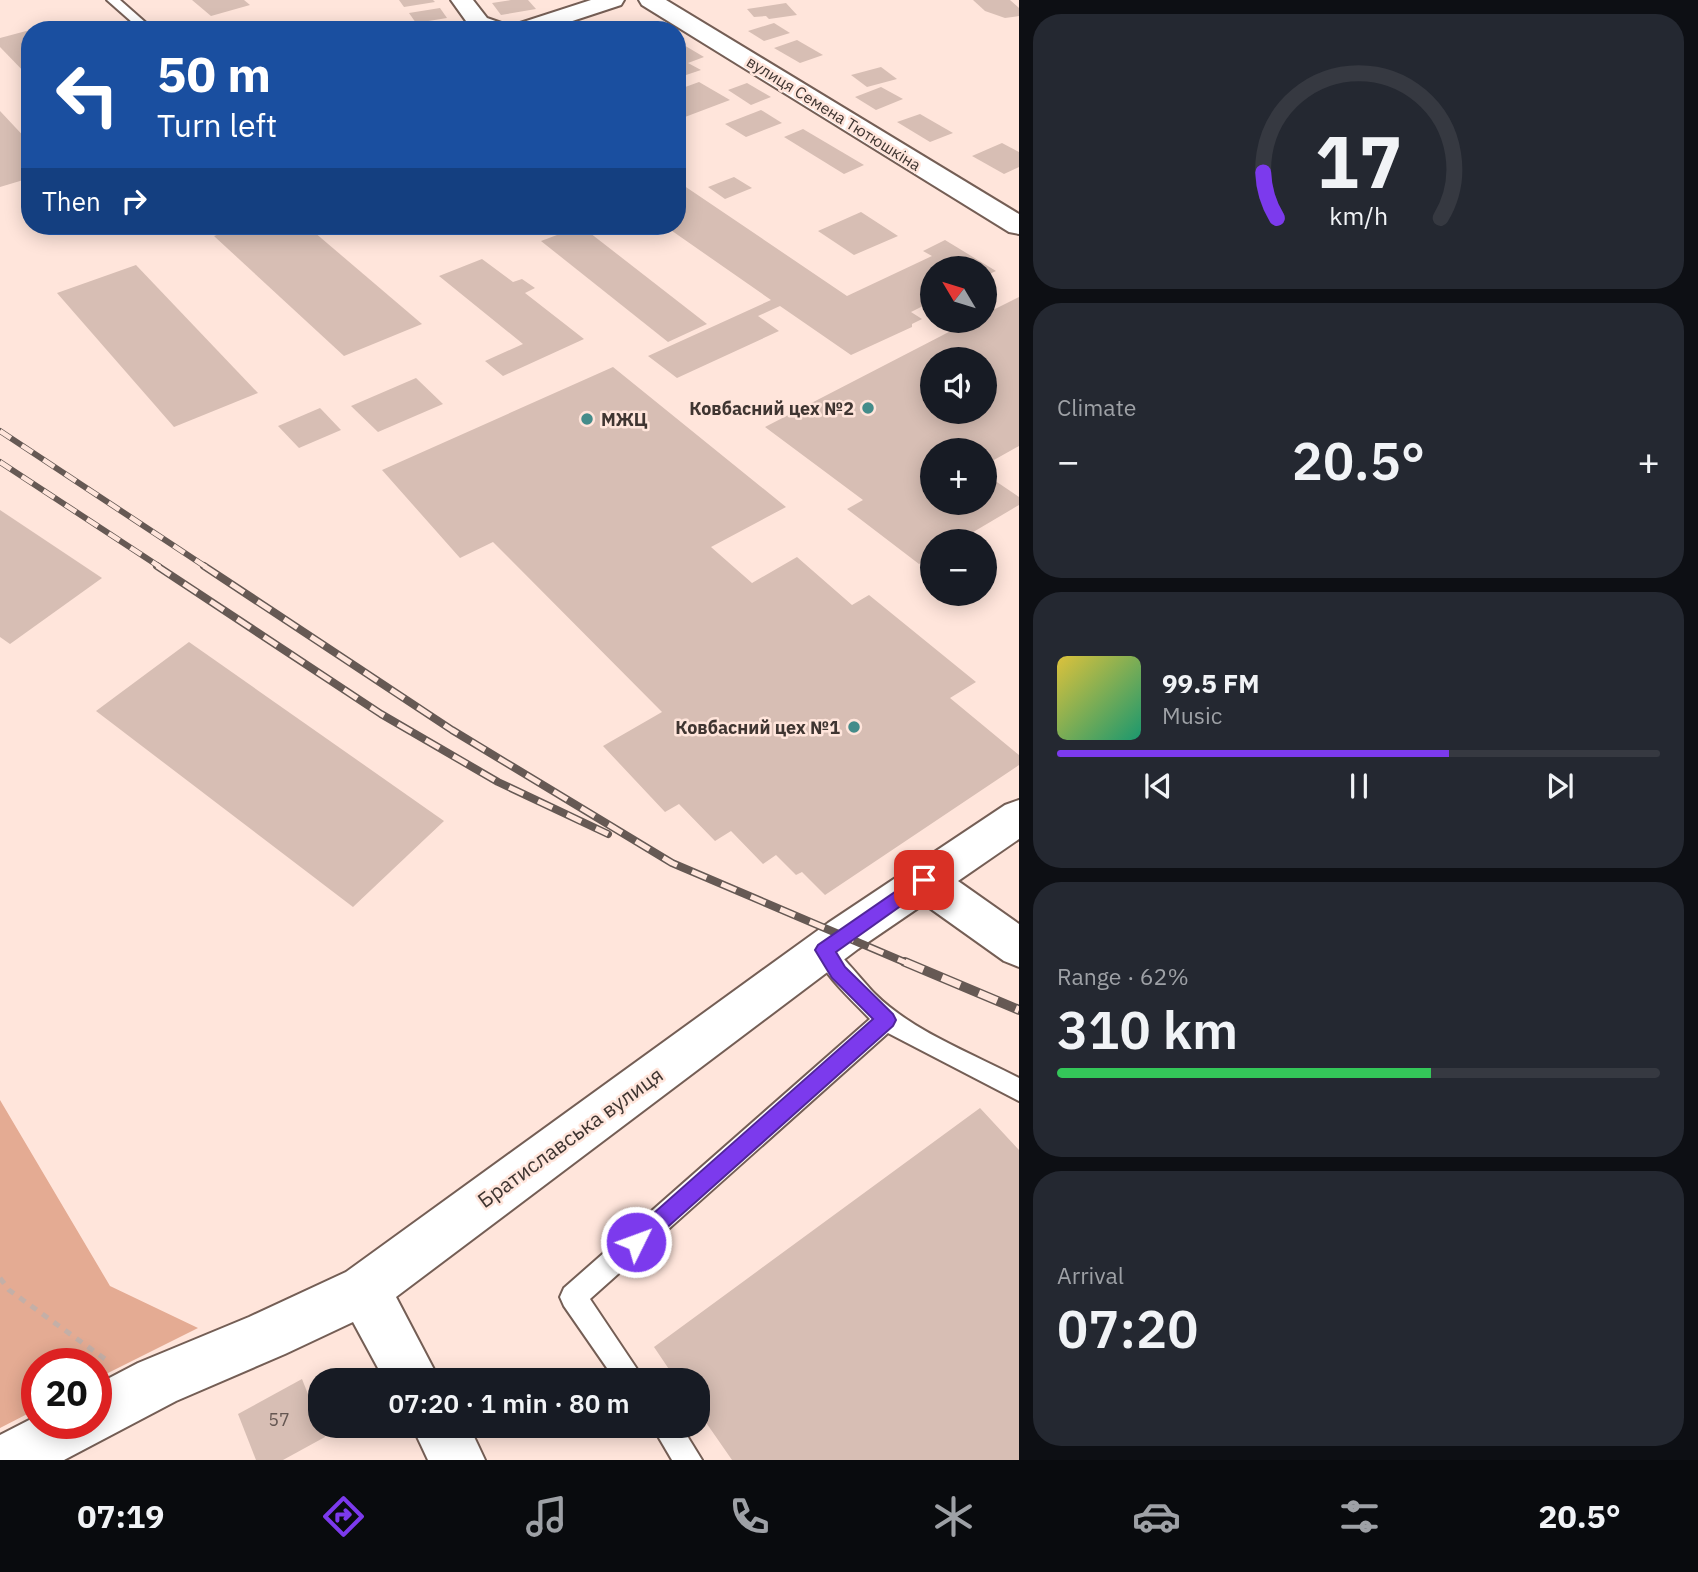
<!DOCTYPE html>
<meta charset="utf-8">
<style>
:root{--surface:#171b24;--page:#242831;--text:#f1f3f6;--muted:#9ea1a6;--line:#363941;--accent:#7c3aed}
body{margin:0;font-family:"IBM Plex Sans",sans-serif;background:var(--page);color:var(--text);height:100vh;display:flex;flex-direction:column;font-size:26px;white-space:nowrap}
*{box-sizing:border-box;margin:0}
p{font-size:23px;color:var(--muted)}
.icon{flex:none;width:38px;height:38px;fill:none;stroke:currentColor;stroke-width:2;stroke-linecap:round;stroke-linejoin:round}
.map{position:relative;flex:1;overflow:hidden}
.panel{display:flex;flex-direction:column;gap:14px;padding:14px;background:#0d0f14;width:679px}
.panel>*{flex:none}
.guide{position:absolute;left:21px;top:21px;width:665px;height:214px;border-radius:28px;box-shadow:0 4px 18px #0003;background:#1a4fa0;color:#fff;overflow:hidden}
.needle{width:46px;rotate:308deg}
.fabs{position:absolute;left:920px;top:256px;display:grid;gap:14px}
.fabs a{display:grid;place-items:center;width:77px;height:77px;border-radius:50%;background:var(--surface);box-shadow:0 4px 18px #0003;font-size:35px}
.speed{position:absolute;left:21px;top:1348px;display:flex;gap:14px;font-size:35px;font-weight:700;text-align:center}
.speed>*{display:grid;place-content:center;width:91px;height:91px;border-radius:50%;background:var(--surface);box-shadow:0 4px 18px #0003;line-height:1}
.speed .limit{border:10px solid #d22;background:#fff;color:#111}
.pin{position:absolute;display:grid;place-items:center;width:60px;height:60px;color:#fff;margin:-30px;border-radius:14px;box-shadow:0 4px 10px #0006}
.me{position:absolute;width:77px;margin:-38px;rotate:48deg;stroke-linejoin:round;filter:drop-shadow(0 0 5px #0008)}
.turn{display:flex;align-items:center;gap:24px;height:147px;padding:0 21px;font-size:32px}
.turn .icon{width:91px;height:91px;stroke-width:2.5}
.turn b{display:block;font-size:49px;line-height:60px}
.then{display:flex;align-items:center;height:66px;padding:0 21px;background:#0003;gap:14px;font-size:26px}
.big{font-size:52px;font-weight:600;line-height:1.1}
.panel .card{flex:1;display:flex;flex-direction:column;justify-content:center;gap:10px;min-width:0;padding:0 24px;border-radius:28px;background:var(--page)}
.panel .dial{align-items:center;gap:0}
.dial svg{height:182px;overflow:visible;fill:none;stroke:var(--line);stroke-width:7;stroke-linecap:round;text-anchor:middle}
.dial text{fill:var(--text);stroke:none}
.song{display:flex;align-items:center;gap:21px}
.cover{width:84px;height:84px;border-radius:10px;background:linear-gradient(135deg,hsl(50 70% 55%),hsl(160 70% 35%))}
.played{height:7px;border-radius:4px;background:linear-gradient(90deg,var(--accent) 65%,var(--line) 65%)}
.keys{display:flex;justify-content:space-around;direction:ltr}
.heat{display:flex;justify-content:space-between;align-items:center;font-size:38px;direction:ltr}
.charge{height:10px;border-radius:5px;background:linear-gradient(90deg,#34c759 62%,var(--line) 0)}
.trip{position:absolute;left:308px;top:1368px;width:402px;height:70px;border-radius:28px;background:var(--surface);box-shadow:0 4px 18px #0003;font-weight:600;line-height:70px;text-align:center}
.menu{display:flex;height:112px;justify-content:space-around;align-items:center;background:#090b0e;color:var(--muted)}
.menu .icon{width:49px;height:49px}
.menu .on{color:var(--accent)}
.menu b{font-size:32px;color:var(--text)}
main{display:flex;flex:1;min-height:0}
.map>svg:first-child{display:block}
.green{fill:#e4ab93}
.building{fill:#d7beb4;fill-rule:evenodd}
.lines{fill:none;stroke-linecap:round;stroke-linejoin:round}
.service-casing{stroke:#745e55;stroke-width:4}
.minor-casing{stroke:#745e55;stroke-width:4}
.path{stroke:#c4afa7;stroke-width:5;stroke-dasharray:7 7;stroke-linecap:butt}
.service{fill:#fff;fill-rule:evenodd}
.minor{fill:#fff;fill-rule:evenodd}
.rail-far2-casing{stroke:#665954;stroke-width:6}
.rail-far1-casing{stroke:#665954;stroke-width:8}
.rail-casing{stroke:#665954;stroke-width:10}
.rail-far2{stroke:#ffe5db;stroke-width:4.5;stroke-dasharray:13;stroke-linecap:butt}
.rail-far1{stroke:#ffe5db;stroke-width:5;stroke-dasharray:16;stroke-linecap:butt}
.rail{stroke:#ffe5db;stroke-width:7;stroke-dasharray:20;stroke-linecap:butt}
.route{fill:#7c3aed;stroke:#51269a;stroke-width:2}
.poi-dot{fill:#448c8a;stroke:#ffe5db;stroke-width:2.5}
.labels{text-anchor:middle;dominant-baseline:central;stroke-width:5;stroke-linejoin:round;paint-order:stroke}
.far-street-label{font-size:16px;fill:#3f3531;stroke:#ffe5db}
.poi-label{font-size:18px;font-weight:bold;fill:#3f3531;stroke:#ffe5db;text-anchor:end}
.near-number-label{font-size:18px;fill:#655752}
.near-street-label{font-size:21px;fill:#3f3531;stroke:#ffe5db}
</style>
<main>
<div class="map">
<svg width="1019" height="1460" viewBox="0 0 1019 1460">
<rect width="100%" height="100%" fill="#ffe5db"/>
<path class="green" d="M 0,1100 L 110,1286 L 198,1328 L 96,1379 L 96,1363 L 37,1363 L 37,1409 L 0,1428 Z"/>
<g class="building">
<path d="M 192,0 L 244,0 L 250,5 L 211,16 Z"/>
<path d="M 399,0 L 433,0 L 435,2 L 404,7 Z"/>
<path d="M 511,0 L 528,0 L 536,9 L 501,15 L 492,3 Z"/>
<path d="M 973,0 L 1010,0 L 1019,8 L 1019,16 L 1005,18 L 985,11 Z"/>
<path d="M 786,3 L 797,15 L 769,19 L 766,16 L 754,17 L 747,9 Z"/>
<path d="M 440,8 L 447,18 L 416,23 L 409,13 Z"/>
<path d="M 774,23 L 790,33 L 764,41 L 748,31 Z"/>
<path d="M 30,30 L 30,78 L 0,47 L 0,38 Z"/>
<path d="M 797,40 L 823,55 L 800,63 L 774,48 Z"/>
<path d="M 677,41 L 704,57 L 688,63 L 701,70 L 677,78 Z"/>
<path d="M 881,67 L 897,79 L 867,87 L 851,75 Z"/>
<path d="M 699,82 L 730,100 L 677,120 L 677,90 Z"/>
<path d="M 747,83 L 771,97 L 751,105 L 728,90 Z"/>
<path d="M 881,87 L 903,99 L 876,110 L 855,97 Z"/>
<path d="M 761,110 L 782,123 L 746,137 L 725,124 Z"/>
<path d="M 0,111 L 30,143 L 30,178 L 0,187 Z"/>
<path d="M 920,114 L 953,133 L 930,142 L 897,122 Z"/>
<path d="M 803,129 L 864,165 L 844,174 L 784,137 Z"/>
<path d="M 1002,143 L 1019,152 L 1019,167 L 1004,174 L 972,156 Z"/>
<path d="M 734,177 L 752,188 L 725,199 L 708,187 Z"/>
<path d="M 677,181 L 847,296 L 932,256 L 923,251 L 945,240 L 996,271 L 985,276 L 985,268 L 933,268 L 933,301 L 911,312 L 922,319 L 912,324 L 912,327 L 851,355 L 780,306 L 758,316 L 779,331 L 677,378 L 648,356 L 771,300 L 665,226 L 677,226 Z"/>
<path d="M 861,212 L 898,236 L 854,255 L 818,231 Z"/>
<path d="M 241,226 L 307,226 L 422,324 L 344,356 L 214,236 Z"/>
<path d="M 581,226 L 707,324 L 668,342 L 541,241 Z"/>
<path d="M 482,259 L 513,282 L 522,279 L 535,288 L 525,293 L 584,339 L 503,376 L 485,361 L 523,344 L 439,276 Z"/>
<path d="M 136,265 L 258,393 L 174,427 L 57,293 Z"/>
<path d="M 1019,297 L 1019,446 L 985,465 L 985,450 L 933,450 L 933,502 L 985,502 L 985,474 L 1019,497 L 1019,505 L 958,541 L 933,541 L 933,556 L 919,564 L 847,509 L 863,500 L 765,427 L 972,320 L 985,320 L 985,314 ZM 933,359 L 985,359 L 985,411 L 933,411 Z"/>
<path d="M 613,367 L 786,507 L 711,547 L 752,583 L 797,557 L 852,605 L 869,595 L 976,682 L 950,698 L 1019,755 L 1019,765 L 825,895 L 802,872 L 796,875 L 776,855 L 763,864 L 731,831 L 715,841 L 679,804 L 665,812 L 603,746 L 662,712 L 493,542 L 460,558 L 382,470 Z"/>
<path d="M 416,378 L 443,404 L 378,432 L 351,406 Z"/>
<path d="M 320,408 L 341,430 L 299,448 L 278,426 Z"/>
<path d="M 0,510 L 102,578 L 10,644 L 0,637 Z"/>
<path d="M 189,642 L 444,821 L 353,907 L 96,711 Z"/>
<path d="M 980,1108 L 1019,1150 L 1019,1460 L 732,1460 L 698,1411 L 698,1381 L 677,1381 L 654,1347 Z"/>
<path d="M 302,1379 L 325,1437 L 283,1460 L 256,1460 L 238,1414 Z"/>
</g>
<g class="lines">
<g class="service-casing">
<g id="service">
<path d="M 107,0 L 120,0 L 154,30 L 141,30 Z"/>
<path d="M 824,940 C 832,943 865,984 875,994 C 912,1031 973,1054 1019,1078 L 1019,1101 L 888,1033 L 590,1299 L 645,1381 L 616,1381 L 564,1306 L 560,1297 L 564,1288 L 870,1019 C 850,998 826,977 813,950 L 816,943 Z"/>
<path d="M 652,1426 L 681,1426 L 702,1460 L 672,1460 Z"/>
</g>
</g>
<g class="minor-casing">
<g id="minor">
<path d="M 451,0 L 473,0 L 487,18 L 507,25 L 510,30 L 471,28 Z"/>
<path d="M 591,0 L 624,0 L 621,5 L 545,30 L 511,30 L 514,25 Z"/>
<path d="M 639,0 L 666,0 L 1019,214 L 1019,234 L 1009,232 L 642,5 Z"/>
<path d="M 1019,800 L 1019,839 L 958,881 L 1019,924 L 1019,967 L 1004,961 L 924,904 L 858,949 L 396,1297 L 440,1381 L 385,1381 L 353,1322 L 285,1354 L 176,1401 L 64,1460 L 0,1460 L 0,1435 L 37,1416 L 37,1423 L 96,1423 L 96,1385 L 138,1363 L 249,1317 L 346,1272 L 828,923 L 1005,805 Z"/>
<path d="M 412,1426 L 469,1426 L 485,1460 L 428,1460 Z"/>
</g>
</g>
<path class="path" d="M 0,1278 L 9,1290 L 105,1359"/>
<use href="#service" class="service"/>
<use href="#minor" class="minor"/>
<g class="rail-far2-casing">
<g id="rail-far2">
<path d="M 0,431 L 206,567"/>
<path d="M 0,462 L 160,567"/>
</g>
</g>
<g class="rail-far1-casing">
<g id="rail-far1">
<path d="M 157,566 L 381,714 L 498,782 L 608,834"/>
<path d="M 204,566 L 452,730 L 672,863 L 909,964"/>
</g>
</g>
<g class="rail-casing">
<path id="rail" d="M 905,962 L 1019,1010"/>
</g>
<use href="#rail-far2" class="rail-far2"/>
<use href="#rail-far1" class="rail-far1"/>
<use href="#rail" class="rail"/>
</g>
<path class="route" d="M 924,872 L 930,875 L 933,880 L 930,885 L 836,952 L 845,967 L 893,1014 L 896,1020 L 893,1026 L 643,1249 L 636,1252 L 629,1249 L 626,1242 L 629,1235 L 873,1019 L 832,978 L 815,950 L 818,945 Z"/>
<g class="poi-dot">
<circle cx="868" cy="408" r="7"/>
<circle cx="587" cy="419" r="7"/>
<circle cx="854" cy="727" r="7"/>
</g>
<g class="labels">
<g class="far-street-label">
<text transform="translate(834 113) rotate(32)">вулиця Семена Тютюшкіна</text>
</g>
<g class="poi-label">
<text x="854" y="408">Ковбасний цех №2</text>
<text x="601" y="419" text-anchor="start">МЖЦ</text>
<text x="840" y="727">Ковбасний цех №1</text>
</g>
<g class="near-number-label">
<text x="279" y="1419">57</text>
</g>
<g class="near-street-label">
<text transform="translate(570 1137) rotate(-36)">Братиславська вулиця</text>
</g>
</g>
</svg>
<div class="fabs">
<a><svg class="needle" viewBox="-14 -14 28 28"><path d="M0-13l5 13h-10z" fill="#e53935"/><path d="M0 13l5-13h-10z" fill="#9ea1a6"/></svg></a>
<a><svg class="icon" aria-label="sound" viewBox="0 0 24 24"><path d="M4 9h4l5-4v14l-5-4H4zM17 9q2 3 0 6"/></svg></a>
<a>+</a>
<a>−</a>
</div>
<div class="speed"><div class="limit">20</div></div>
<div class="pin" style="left:924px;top:880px;background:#d93025"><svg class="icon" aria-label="arrive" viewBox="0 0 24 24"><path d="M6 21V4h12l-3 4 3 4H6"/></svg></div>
<svg class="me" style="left:636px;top:1242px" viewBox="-20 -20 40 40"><circle r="17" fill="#7c3aed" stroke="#fff" stroke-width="3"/><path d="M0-11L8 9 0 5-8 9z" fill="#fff"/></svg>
<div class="trip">07:20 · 1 min · 80 m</div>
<div class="guide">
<div class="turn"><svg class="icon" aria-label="left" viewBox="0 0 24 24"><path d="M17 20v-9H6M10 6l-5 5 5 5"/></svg><div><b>50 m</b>Turn left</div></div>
<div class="then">Then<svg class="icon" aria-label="right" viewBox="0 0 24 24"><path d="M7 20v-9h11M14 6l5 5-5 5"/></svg></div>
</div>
</div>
<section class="panel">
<div class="card dial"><svg viewBox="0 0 100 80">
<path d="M14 69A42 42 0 1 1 86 69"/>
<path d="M14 69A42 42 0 0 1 8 49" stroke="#7c3aed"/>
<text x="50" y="56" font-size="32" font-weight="700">17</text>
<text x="50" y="72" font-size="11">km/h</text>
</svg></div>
<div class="card"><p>Climate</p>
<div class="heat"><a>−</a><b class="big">20.5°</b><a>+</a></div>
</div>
<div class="card">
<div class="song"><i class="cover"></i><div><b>99.5 FM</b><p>Music</p></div></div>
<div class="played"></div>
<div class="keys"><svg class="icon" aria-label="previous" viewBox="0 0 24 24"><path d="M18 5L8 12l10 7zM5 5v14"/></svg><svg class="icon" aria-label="pause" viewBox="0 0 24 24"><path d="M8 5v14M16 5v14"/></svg><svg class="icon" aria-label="next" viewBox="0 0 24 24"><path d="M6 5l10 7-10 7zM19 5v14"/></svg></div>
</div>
<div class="card"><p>Range · 62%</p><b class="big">310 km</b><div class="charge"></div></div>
<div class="card"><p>Arrival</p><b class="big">07:20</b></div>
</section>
</main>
<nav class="menu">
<b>07:19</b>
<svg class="icon on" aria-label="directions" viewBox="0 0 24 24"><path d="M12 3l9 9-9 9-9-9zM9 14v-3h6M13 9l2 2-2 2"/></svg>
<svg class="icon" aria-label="music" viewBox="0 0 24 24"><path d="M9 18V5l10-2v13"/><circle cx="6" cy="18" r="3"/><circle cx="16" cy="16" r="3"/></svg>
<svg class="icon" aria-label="phone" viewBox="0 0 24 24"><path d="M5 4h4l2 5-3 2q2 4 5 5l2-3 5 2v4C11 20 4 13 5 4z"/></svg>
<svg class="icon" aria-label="climate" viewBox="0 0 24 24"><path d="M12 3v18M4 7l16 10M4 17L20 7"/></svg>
<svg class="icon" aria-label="car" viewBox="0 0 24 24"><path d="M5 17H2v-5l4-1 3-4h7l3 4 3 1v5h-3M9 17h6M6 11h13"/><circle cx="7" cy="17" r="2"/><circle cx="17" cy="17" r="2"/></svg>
<svg class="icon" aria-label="filters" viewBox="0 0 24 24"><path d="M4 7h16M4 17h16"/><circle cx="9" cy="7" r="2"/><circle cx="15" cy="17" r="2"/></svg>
<b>20.5°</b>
</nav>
